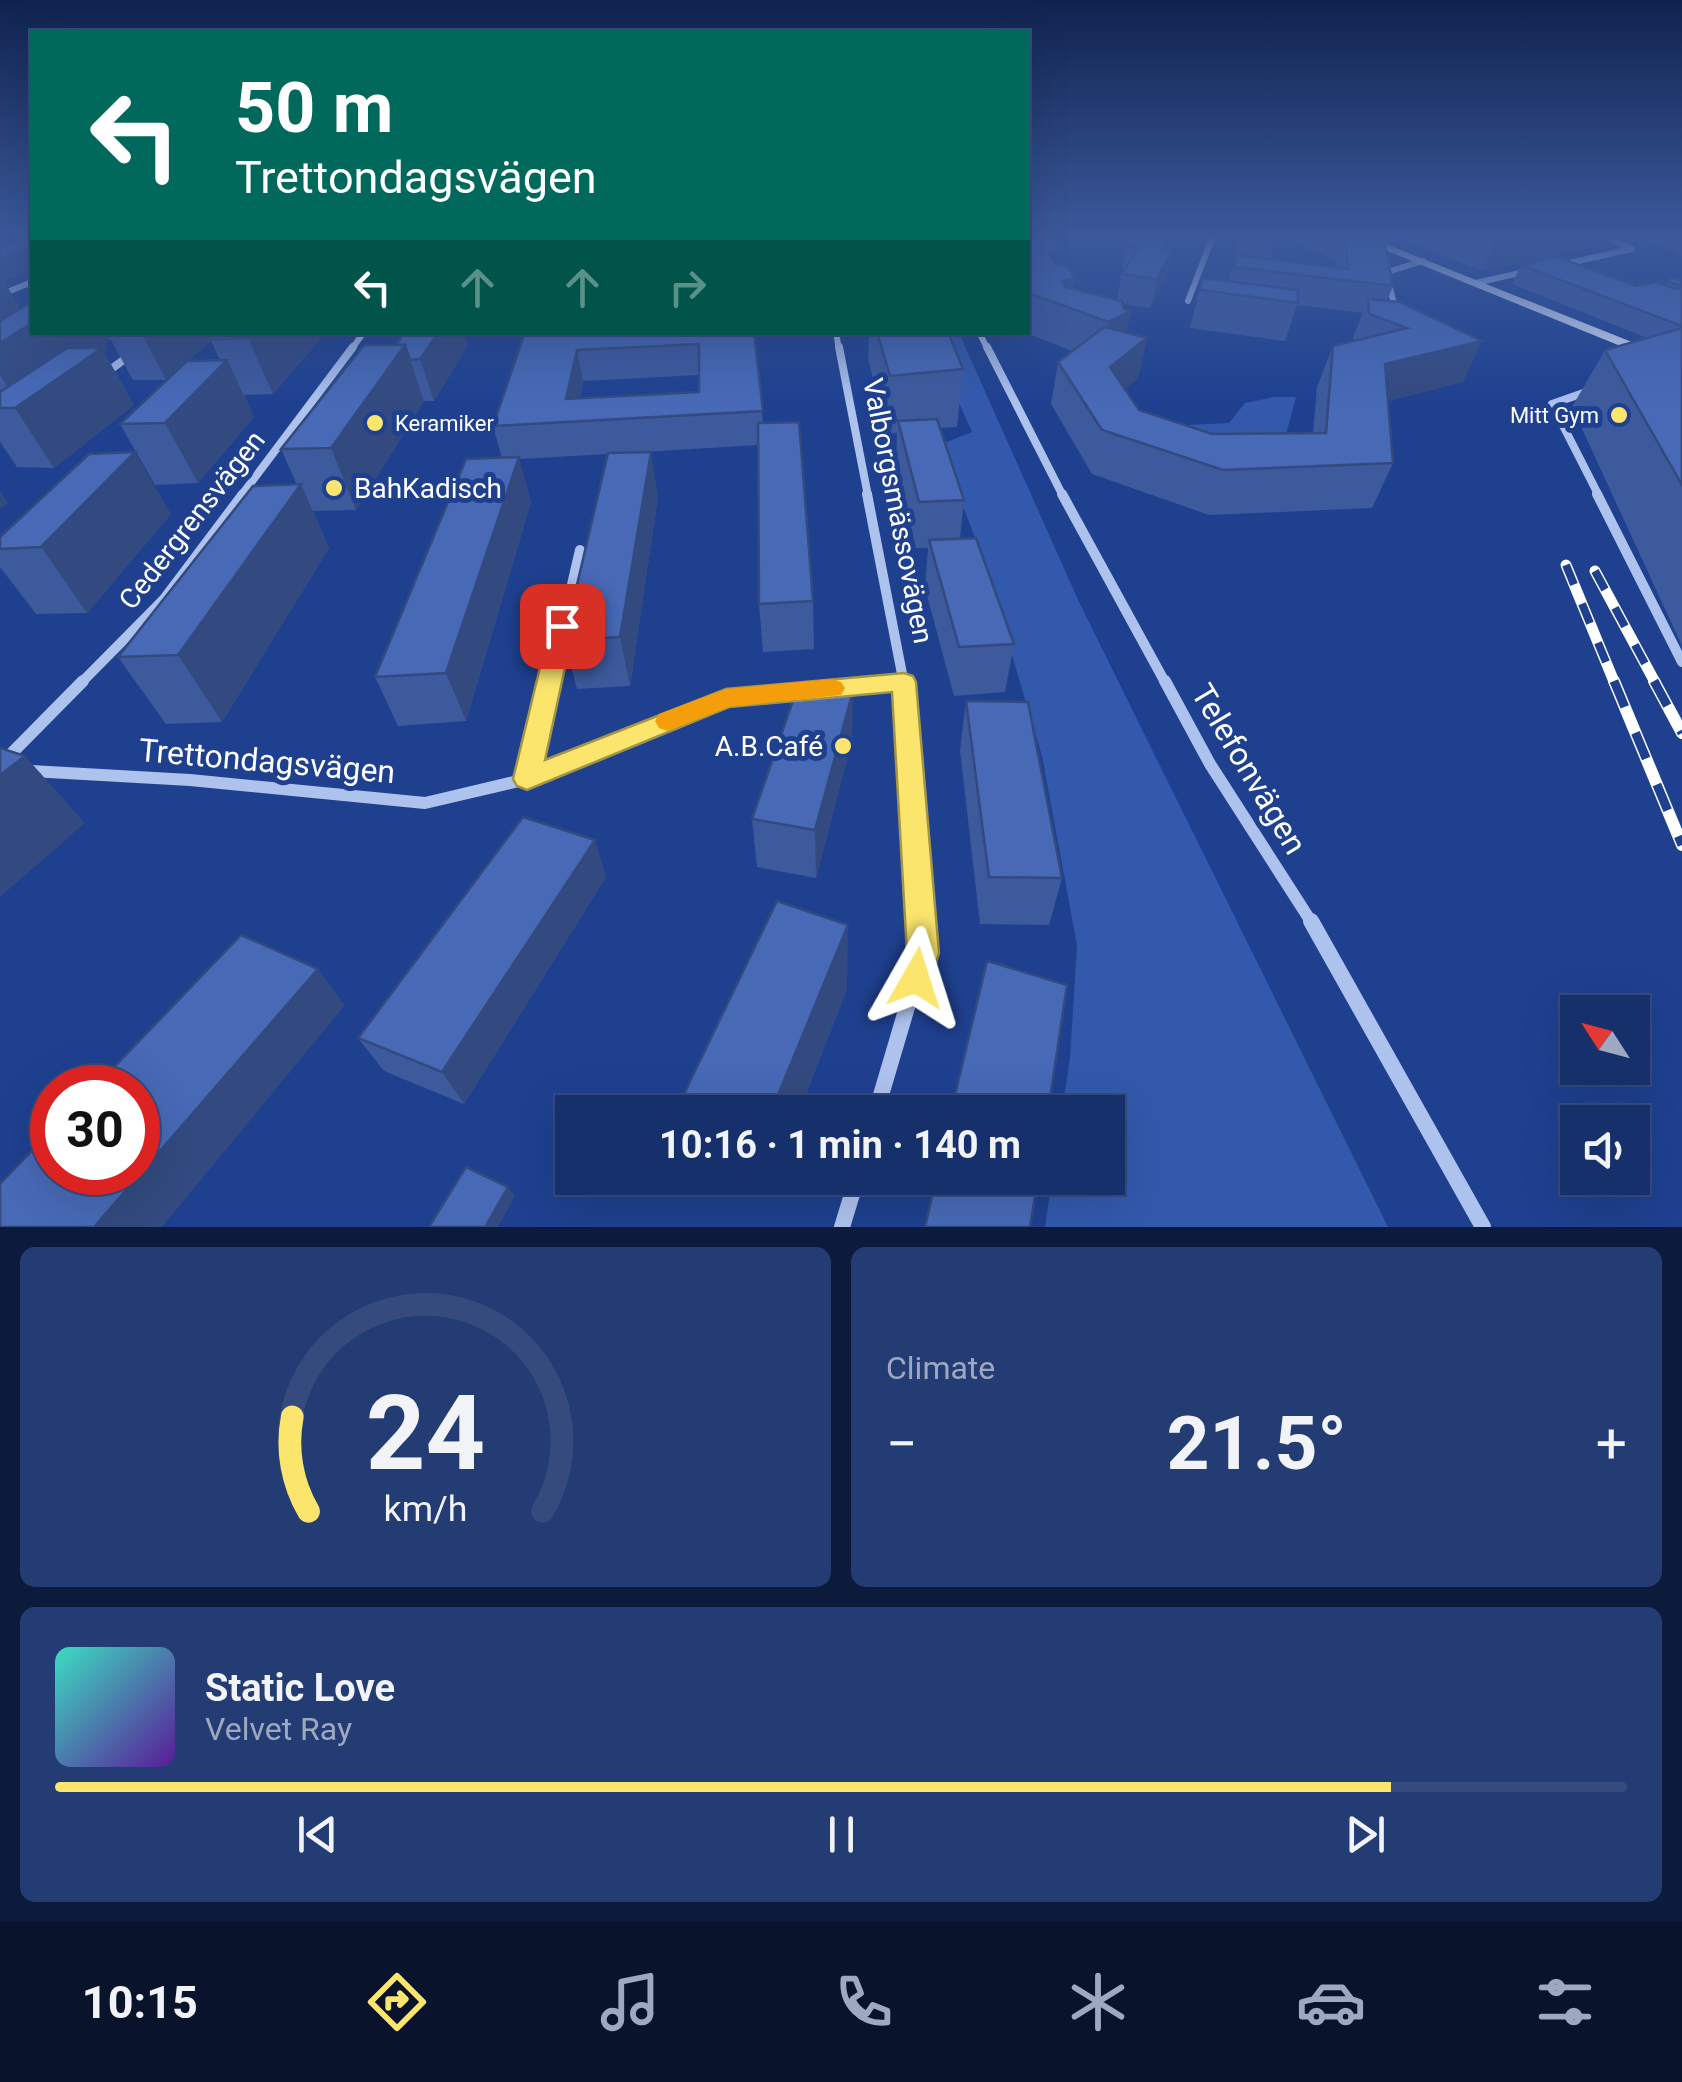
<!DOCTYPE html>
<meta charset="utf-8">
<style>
:root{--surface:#16306b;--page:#233c73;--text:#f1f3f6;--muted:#9ea9c1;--line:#354b7e;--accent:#fbe56d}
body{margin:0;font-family:Roboto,sans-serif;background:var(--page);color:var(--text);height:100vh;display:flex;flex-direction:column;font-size:38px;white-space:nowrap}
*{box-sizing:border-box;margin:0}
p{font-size:32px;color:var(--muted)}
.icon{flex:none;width:55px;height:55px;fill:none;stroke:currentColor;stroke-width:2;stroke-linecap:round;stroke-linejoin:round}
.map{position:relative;height:1227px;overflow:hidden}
.drawer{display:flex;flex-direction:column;gap:20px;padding:20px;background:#0c1a3b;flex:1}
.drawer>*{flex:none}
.top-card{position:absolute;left:30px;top:30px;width:1000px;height:305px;border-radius:0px;box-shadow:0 10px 40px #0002,0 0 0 2px var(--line);background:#00695c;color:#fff;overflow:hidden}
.needle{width:65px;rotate:306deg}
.tools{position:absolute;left:1560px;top:995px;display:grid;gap:20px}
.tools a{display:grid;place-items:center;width:90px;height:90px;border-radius:0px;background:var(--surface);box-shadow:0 10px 40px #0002,0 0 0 2px var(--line);font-size:50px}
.speed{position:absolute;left:30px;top:1065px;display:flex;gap:20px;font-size:50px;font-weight:700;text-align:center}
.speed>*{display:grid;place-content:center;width:130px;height:130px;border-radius:50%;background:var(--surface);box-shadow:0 10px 40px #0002,0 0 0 2px var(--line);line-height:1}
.speed .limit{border:15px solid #d22;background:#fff;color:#111}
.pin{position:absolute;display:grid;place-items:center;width:85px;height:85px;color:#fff;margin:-42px;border-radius:20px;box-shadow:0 5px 15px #0006}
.me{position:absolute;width:110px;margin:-55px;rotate:6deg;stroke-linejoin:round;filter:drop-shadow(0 0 8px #0008)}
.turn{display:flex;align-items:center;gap:35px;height:210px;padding:0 40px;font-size:45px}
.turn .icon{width:130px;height:130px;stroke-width:2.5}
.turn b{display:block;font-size:70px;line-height:85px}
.lanes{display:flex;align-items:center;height:95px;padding:0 40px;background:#0003;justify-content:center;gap:50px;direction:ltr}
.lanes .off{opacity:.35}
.big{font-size:75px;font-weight:700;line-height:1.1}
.drawer .card{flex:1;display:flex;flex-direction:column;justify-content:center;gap:15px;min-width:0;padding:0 35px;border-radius:15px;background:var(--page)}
.drawer .dial{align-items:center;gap:0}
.dial svg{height:260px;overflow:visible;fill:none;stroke:var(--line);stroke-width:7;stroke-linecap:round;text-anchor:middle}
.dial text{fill:var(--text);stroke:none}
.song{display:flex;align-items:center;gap:30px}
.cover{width:120px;height:120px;border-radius:15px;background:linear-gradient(135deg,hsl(170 70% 55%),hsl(270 70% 35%))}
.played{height:10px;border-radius:5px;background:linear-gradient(90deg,var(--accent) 85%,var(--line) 85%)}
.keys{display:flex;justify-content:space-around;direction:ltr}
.heat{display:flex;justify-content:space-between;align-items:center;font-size:55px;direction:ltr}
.drawer .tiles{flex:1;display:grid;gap:20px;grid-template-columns:1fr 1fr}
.card:last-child{grid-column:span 2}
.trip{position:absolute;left:555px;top:1095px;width:570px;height:100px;border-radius:0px;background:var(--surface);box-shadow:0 10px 40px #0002,0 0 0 2px var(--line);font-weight:700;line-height:100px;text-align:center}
.dock{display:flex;height:160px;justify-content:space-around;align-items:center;background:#09132b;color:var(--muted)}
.dock .icon{width:70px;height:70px}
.dock .current{color:var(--accent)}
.dock b{font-size:45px;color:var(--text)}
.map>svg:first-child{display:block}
.green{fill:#3259ac}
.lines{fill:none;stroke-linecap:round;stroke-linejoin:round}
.street-far4{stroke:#adc2ed;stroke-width:6}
.street-far3{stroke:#adc2ed;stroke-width:8}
.street-far2{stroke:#adc2ed;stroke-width:10}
.street-far1{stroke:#adc2ed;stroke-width:12}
.street{stroke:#adc2ed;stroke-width:16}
.secondary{fill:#dae3fa;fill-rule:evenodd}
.rail-far1-casing{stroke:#fff;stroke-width:11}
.rail-casing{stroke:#fff;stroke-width:12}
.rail-far1{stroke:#1e408f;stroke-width:8;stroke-dasharray:21;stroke-linecap:butt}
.rail{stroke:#1e408f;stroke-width:9;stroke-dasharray:28;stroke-linecap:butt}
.wall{fill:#3d5a9d;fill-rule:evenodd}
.shaded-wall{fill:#324a7f}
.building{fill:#4769b6;stroke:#324a7f;stroke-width:2.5;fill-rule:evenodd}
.route{fill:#fbe56d;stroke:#a39547;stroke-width:2.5}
.slow{fill:#f59e0b}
.poi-dot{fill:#fbe56d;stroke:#1e408f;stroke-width:4}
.labels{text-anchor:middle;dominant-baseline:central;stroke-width:10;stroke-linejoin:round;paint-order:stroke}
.far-poi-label{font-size:22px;fill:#fff;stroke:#1e408f;text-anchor:end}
.poi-label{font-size:28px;fill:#fff;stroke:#1e408f;text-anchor:start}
.street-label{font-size:28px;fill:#fff;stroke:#1e408f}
.near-street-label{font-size:32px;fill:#fff;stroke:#1e408f}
</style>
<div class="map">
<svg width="1682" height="1227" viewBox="0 0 1682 1227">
<rect width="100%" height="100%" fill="#1e408f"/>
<g class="green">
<path d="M 904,333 L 959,333 L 1079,602 L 1388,1227 L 1045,1227 L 1052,1178 L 1108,1178 L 1108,1112 L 1062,1112 L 1070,1057 L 1077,945 L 1042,756 L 983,558 L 939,445 L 972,432 L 930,338 Z"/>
<path d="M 1274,397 L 1296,397 L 1284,442 L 1208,453 L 1188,425 L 1229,423 L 1245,403 Z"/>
</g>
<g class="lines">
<g class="street-far4">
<path d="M 1560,265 L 1632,249 L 1596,233"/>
<path d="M 1476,283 L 1528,271"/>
<path d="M 0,295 L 32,282"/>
<path d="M 1188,301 L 1214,233"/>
<path d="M 1399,310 L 1395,308 L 1388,280 L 1390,271 L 1423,261"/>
<path d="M 836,332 L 839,350"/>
<path d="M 979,332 L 988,350"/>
<path d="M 351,350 L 364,332"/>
</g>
<g class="street-far3">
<path d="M 839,347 L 868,496"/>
<path d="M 987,347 L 1063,496"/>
<path d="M 103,375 L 133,353"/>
<path d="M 1592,390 L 1552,404 L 1599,496"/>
<path d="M 241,496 L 353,347"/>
</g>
<g class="street-far2">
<path d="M 867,494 L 904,684"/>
<path d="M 1062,494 L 1166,684"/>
<path d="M 1597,494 L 1682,662"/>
<path d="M 80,684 L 164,599 L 243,494"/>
<path d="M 549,684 L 580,550"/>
<path d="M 883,684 L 904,682"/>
</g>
<g class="street-far1">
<path d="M 904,681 L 921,923"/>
<path d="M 1165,681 L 1210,764 L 1312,923"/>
<path d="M 0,765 L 83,681"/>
<path d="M 31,771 L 190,780 L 425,803 L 527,779 L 726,698 L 904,682"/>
<path d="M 527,779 L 550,681"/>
</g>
<g class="street">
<path d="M 1311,921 L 1483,1227"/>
<path d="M 876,1112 L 923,953 L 921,921"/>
<path d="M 842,1227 L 857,1178"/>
</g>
<path class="secondary" d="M 1343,233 L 1358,233 L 1682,362 L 1682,371 Z"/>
<g class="rail-far1-casing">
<g id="rail-far1">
<path d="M 1566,565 L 1615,684"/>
<path d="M 1595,571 L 1656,684"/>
</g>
</g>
<g class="rail-casing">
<g id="rail">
<path d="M 1614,681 L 1682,845"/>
<path d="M 1654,681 L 1682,733"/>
</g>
</g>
<use href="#rail-far1" class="rail-far1"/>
<use href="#rail" class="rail"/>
</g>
<g class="wall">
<path d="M 1028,233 L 1052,237 L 1057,264 L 1074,279 L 1072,288 L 1117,300 L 1126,246 L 1172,246 L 1170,250 L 1172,250 L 1166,278 L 1150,308 L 1122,304 L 1124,309 L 1131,311 L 1126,333 L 1147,338 L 1138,378 L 1125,389 L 1139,410 L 1212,434 L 1313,433 L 1317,387 L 1333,346 L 1354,341 L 1353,337 L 1363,313 L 1297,305 L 1285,341 L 1190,328 L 1202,278 L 1229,281 L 1241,233 L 1277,233 L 1270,259 L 1336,268 L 1335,260 L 1277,233 L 1383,233 L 1393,286 L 1387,301 L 1463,382 L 1388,401 L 1393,463 L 1372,508 L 1209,515 L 1092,474 L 1051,404 L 1058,362 L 1072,351 L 1024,332 L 1028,332 Z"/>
<path d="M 1387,233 L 1614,233 L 1608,244 L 1482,271 Z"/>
<path d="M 1632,233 L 1682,233 L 1682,257 Z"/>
<path d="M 0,246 L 24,273 L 4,281 L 32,332 L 321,332 L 322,337 L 273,394 L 244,395 L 254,417 L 198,483 L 155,485 L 120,424 L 182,366 L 166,380 L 133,380 L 111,340 L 104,344 L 107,349 L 104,352 L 134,405 L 54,468 L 17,467 L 0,442 ZM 211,341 L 220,360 L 188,361 Z"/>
<path d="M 1521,265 L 1636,286 L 1665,285 L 1670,277 L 1682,281 L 1682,646 L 1572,407 L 1605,350 L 1647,338 L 1512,284 Z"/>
<path d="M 525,332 L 776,332 L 754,333 L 763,423 L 813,601 L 814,649 L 763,652 L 759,604 L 758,445 L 626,453 L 658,497 L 630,686 L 577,689 L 564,640 L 608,454 L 519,459 L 531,502 L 466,721 L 398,726 L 375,677 L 502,458 L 493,426 ZM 699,375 L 699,392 L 580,398 L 583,381 Z"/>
<path d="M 860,332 L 948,332 L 963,369 L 957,427 L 940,428 L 964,500 L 960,539 L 1014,644 L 1005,692 L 954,696 L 925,588 L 928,548 L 916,548 L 896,465 L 897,433 L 887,434 L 868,359 L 869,337 L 862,337 Z"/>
<path d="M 364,345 L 468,345 L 434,401 L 424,401 L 356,510 L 313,511 L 329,548 L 222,722 L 166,724 L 118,657 L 297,485 L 281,449 Z"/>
<path d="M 171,514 L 87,613 L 36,614 L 0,567 L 0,537 Z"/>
<path d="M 966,701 L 1062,878 L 1049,925 L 980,924 L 960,750 Z"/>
<path d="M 852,740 L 816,878 L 757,867 L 752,819 Z"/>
<path d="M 606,877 L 464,1104 L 384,1071 L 358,1038 Z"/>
<path d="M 847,989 L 799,1112 L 686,1112 L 682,1098 Z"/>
<path d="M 754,1178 L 774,1178 L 771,1185 Z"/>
</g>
<g class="shaded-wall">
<path d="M 0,233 L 15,233 L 1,238 Z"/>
<path d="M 1038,233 L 1053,233 L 1049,252 L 1060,249 L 1054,285 Z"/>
<path d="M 1170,233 L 1175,233 L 1172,246 L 1156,276 L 1162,249 Z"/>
<path d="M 1499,233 L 1614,233 L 1608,244 L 1482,271 Z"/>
<path d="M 32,246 L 32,268 L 4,281 L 23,313 L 0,325 L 0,259 Z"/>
<path d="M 1172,250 L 1166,278 L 1150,308 L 1157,279 Z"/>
<path d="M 1074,279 L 1069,308 L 1062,281 Z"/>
<path d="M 1131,311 L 1123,350 L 1100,362 L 1108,322 Z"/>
<path d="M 32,323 L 32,332 L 107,332 L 111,340 L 104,344 L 107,349 L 104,352 L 134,405 L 54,468 L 15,408 L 20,405 L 0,375 L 0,343 Z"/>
<path d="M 141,332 L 222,332 L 210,339 L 211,341 L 166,380 Z"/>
<path d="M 254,332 L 321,332 L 322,337 L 273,394 L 248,338 Z"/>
<path d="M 439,332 L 464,332 L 468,345 L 434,401 L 420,359 Z"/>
<path d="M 1147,338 L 1138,378 L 1102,409 L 1110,367 Z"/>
<path d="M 1482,341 L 1463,382 L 1368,406 L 1385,364 Z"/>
<path d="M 405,345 L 424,401 L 356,510 L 331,448 Z"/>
<path d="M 577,350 L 583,381 L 575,422 L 566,399 Z"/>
<path d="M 227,360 L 254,417 L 198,483 L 165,423 Z"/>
<path d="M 135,452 L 171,514 L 87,613 L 41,547 Z"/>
<path d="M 651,452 L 658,497 L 630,686 L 620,637 Z"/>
<path d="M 519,457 L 531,502 L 466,721 L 446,673 Z"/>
<path d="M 301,484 L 329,548 L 222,722 L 178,655 Z"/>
<path d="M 0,491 L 8,503 L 0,509 Z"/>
<path d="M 853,691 L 852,740 L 816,878 L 815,830 Z"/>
<path d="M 25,756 L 85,823 L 0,897 L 0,775 Z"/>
<path d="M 595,840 L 606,877 L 464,1104 L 442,1072 Z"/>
<path d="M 848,925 L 847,989 L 799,1112 L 771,1112 Z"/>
<path d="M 318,969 L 345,1005 L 162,1227 L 94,1227 Z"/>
<path d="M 508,1187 L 515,1196 L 498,1227 L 485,1227 Z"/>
</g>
<g class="building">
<path d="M 1028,233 L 1041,233 L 1042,235 L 1054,237 L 1060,249 L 1049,252 L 1055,263 L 1069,267 L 1074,279 L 1062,281 L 1065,287 L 1122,301 L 1124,309 L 1131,311 L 1108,322 L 1028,293 Z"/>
<path d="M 1134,233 L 1170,233 L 1162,249 L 1172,250 L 1157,279 L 1122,274 L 1138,248 L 1126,246 Z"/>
<path d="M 1242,233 L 1277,233 L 1276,240 L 1241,236 Z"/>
<path d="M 1345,233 L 1383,233 L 1393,286 L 1235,267 L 1236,255 L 1348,269 Z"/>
<path d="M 32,234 L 32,246 L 0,259 L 0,246 Z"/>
<path d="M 1557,257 L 1636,286 L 1656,282 L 1676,289 L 1682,288 L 1682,326 L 1521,265 Z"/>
<path d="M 1670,277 L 1682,281 L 1682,286 L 1669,282 Z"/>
<path d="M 1202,278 L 1298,290 L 1298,303 L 1200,290 Z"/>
<path d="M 1368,299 L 1400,302 L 1482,341 L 1385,364 L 1393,463 L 1223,470 L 1102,430 L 1058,362 L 1104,327 L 1147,338 L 1110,367 L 1139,410 L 1212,434 L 1326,433 L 1333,346 L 1407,328 L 1369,314 Z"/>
<path d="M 32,302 L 32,323 L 0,343 L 0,321 Z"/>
<path d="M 1682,328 L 1682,485 L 1605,350 Z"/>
<path d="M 217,332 L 254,332 L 248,338 L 210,339 Z"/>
<path d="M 405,332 L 439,332 L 420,359 L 410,360 L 405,345 L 396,345 Z"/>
<path d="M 525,332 L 754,332 L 763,411 L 493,426 ZM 699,344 L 699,392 L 566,399 L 577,350 Z"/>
<path d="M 877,332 L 948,332 L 963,369 L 890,376 Z"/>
<path d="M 364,345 L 405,345 L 331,448 L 281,449 Z"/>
<path d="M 67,348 L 102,348 L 15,408 L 0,408 L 0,392 Z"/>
<path d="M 227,360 L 165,423 L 120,424 L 187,361 Z"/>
<path d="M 937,419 L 964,500 L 919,502 L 898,421 Z"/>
<path d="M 799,422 L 813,601 L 759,604 L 758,423 Z"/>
<path d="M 135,452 L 41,547 L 0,549 L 0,537 L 89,454 Z"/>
<path d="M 651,452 L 620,637 L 564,640 L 608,453 Z"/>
<path d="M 519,457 L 446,673 L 375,677 L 466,459 Z"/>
<path d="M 301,484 L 178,655 L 118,657 L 253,486 Z"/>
<path d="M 976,538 L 1014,644 L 959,647 L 929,540 Z"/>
<path d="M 799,683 L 853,691 L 815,830 L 752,819 Z"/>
<path d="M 966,701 L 1028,702 L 1062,878 L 989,877 Z"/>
<path d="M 0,748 L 25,756 L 0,775 Z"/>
<path d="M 523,817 L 595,840 L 442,1072 L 358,1038 Z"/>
<path d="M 777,901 L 848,925 L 771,1112 L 718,1112 L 682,1098 Z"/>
<path d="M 241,935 L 318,969 L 94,1227 L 0,1227 L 0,1184 L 52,1130 L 52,1172 L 138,1172 L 138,1088 L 94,1088 Z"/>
<path d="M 987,961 L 1067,985 L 1048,1112 L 951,1112 Z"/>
<path d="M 466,1167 L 508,1187 L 485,1227 L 429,1227 Z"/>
<path d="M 936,1178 L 1038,1178 L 1030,1227 L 925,1227 Z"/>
</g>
<linearGradient id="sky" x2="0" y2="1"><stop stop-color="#10234f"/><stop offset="0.58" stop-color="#3b599b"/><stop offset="1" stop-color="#3b599b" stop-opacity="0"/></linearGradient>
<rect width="1682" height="405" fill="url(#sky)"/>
<path class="route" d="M 562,619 L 574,626 L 545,760 L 726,689 L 904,673 L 913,676 L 916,682 L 939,953 L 928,989 L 916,994 L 905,989 L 900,978 L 907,953 L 892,692 L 729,707 L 527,790 L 517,786 L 513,779 L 550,626 Z"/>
<path class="slow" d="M 832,679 L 841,682 L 845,688 L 841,695 L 729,707 L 668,731 L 659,728 L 655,721 L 659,714 L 726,689 Z"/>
<g class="poi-dot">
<circle cx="1619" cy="415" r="10"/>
<circle cx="375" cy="423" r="10"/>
<circle cx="334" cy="488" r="10"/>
<circle cx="843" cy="746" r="10"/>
</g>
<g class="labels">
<g class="far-poi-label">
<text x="1599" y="415">Mitt Gym</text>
<text x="395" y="423" text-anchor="start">Keramiker</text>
</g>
<g class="poi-label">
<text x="354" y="488">BahKadisch</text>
<text x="823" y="746" text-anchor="end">A.B.Café</text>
</g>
<g class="street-label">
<text transform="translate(898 511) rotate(79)">Valborgsmässovägen</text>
<text transform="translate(192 520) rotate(-52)">Cedergrensvägen</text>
</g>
<g class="near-street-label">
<text transform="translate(267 761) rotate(5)">Trettondagsvägen</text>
<text transform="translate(1249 769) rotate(59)">Telefonvägen</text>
</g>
</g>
</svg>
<div class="tools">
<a><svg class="needle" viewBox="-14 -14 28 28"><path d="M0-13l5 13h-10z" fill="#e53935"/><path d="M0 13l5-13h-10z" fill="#9ea9c1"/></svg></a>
<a><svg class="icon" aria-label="sound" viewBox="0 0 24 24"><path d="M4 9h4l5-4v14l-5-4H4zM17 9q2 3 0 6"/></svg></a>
</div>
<div class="speed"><div class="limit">30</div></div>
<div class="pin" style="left:562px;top:626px;background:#d93025"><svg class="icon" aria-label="arrive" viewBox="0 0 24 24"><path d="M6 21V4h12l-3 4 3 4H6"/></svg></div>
<svg class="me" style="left:916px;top:978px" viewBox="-20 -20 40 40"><path d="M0-17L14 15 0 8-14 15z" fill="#fbe56d" stroke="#fff" stroke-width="4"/></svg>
<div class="trip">10:16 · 1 min · 140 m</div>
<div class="top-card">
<div class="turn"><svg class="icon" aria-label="left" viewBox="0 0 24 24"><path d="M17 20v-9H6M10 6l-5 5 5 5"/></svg><div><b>50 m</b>Trettondagsvägen</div></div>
<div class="lanes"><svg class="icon" aria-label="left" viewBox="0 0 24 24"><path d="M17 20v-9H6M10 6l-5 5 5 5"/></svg><svg class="icon off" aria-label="ahead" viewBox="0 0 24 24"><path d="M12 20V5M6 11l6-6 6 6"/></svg><svg class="icon off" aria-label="ahead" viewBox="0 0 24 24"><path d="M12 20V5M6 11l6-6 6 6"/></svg><svg class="icon off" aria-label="right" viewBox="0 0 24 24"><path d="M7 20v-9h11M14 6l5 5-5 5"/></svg></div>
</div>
</div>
<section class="drawer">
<div class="tiles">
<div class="card dial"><svg viewBox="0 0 100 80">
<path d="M14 69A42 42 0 1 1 86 69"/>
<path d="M14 69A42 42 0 0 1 9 40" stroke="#fbe56d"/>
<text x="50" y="56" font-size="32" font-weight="700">24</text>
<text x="50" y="72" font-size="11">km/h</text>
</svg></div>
<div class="card"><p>Climate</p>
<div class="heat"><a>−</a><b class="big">21.5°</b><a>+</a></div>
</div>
<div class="card">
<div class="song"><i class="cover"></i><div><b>Static Love</b><p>Velvet Ray</p></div></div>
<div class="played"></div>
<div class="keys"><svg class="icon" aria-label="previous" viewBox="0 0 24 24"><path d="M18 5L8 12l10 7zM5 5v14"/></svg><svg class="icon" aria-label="pause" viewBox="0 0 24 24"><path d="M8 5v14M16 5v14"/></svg><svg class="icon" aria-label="next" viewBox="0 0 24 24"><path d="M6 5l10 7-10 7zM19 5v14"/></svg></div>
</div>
</div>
</section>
<nav class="dock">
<b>10:15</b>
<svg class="icon current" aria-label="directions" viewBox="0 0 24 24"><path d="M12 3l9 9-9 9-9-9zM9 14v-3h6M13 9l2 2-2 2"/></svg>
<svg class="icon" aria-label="music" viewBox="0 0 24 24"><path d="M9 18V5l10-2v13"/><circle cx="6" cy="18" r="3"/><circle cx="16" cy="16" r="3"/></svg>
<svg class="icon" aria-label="phone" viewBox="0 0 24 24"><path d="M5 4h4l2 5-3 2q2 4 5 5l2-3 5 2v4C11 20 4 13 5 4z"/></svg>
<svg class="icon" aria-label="climate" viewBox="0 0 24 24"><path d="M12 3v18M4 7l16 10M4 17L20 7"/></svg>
<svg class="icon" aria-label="car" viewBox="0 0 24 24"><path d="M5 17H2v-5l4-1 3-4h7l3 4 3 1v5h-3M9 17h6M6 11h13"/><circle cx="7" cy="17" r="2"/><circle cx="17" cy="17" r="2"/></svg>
<svg class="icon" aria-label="filters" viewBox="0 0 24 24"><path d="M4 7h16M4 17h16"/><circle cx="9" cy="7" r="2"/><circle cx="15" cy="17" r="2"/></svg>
</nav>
